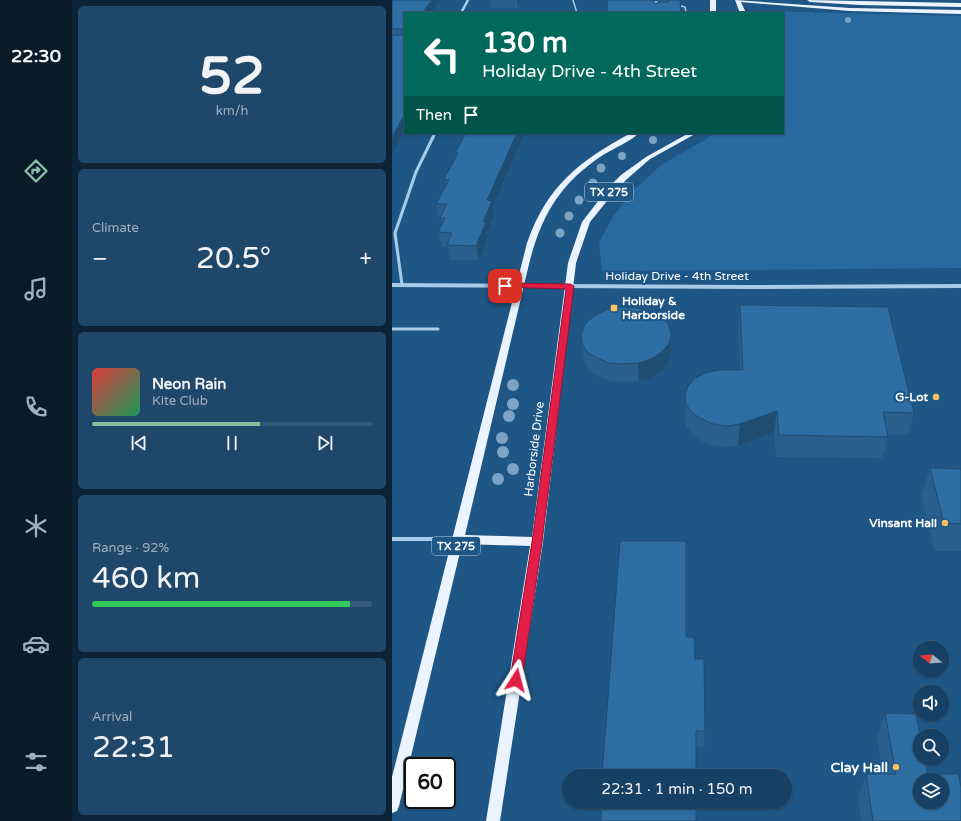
<!DOCTYPE html>
<meta charset="utf-8">
<style>
:root{--surface:#164064;--page:#1f476a;--text:#f1f3f6;--muted:#9eafbf;--line:#355978;--accent:#8abfa5}
body{margin:0;font-family:"Varela Round",sans-serif;background:var(--page);color:var(--text);height:100vh;display:flex;flex-direction:column;font-size:15px;white-space:nowrap}
*{box-sizing:border-box;margin:0}
p{font-size:13px;color:var(--muted)}
.icon{flex:none;width:22px;height:22px;fill:none;stroke:currentColor;stroke-width:2;stroke-linecap:round;stroke-linejoin:round}
.map{position:relative;flex:1;overflow:hidden}
.drawer{display:flex;flex-direction:column;gap:6px;padding:6px;background:#0c2337;width:320px}
.drawer>*{flex:none}
.guide{position:absolute;left:12px;top:12px;width:380px;height:122px;border-radius:0px;box-shadow:0 1px 3px #0004,0 0 0 1px var(--line);background:#00695c;color:#fff;overflow:hidden}
.needle{width:26px;rotate:287deg}
.fabs{position:absolute;left:521px;top:641px;display:grid;gap:8px}
.fabs a{display:grid;place-items:center;width:36px;height:36px;border-radius:50%;background:var(--surface);box-shadow:0 1px 3px #0004,0 0 0 1px var(--line);font-size:20px}
.speed{position:absolute;left:12px;top:757px;display:flex;gap:8px;font-size:20px;font-weight:700;text-align:center}
.speed>*{display:grid;place-content:center;width:52px;height:52px;border-radius:50%;background:var(--surface);box-shadow:0 1px 3px #0004,0 0 0 1px var(--line);line-height:1}
.speed .limit{border:2px solid #111;border-radius:6px;background:#fff;color:#111}
.pin{position:absolute;display:grid;place-items:center;width:34px;height:34px;color:#fff;margin:-17px;border-radius:8px;box-shadow:0 2px 6px #0006}
.me{position:absolute;width:44px;margin:-22px;rotate:9deg;stroke-linejoin:round;filter:drop-shadow(0 0 3px #0008)}
.turn{display:flex;align-items:center;gap:14px;height:84px;padding:0 12px;font-size:18px}
.turn .icon{width:52px;height:52px;stroke-width:2.5}
.turn b{display:block;font-size:28px;line-height:34px}
.then{display:flex;align-items:center;height:38px;padding:0 12px;background:#0003;gap:8px;font-size:15px}
.big{font-size:30px;font-weight:600;line-height:1.1}
.drawer .card{flex:1;display:flex;flex-direction:column;justify-content:center;gap:6px;min-width:0;padding:0 14px;border-radius:6px;background:var(--page)}
.drawer .dial{align-items:center;gap:0}
.dial b{font-size:52px;line-height:1}
.song{display:flex;align-items:center;gap:12px}
.cover{width:48px;height:48px;border-radius:6px;background:linear-gradient(135deg,hsl(0 70% 55%),hsl(150 70% 35%))}
.played{height:4px;border-radius:2px;background:linear-gradient(90deg,var(--accent) 60%,var(--line) 60%)}
.keys{display:flex;justify-content:space-around;direction:ltr}
.heat{display:flex;justify-content:space-between;align-items:center;font-size:22px;direction:ltr}
.charge{height:6px;border-radius:3px;background:linear-gradient(90deg,#34c759 92%,var(--line) 0)}
.trip{position:absolute;left:170px;top:769px;width:230px;height:40px;border-radius:20px;background:var(--surface);box-shadow:0 1px 3px #0004,0 0 0 1px var(--line);font-weight:600;line-height:40px;text-align:center}
main{display:flex;flex:1;min-height:0}
.tabs{display:flex;flex-direction:column;width:72px;justify-content:space-around;align-items:center;background:#091a28;color:var(--muted)}
.tabs .icon{width:28px;height:28px}
.tabs .current{color:var(--accent)}
.tabs b{font-size:18px;color:var(--text)}
.map>svg:first-child{display:block}
.green{fill:#28699e}
.lines{fill:none;stroke-linecap:round;stroke-linejoin:round}
.service-far2{stroke:#a7ccea;stroke-width:1.5}
.service-far1{stroke:#a7ccea;stroke-width:3}
.service{stroke:#a7ccea;stroke-width:4}
.minor-far1{stroke:#a7ccea;stroke-width:2.5}
.minor{stroke:#a7ccea;stroke-width:3}
.tertiary{fill:#a7ccea;fill-rule:evenodd}
.primary{fill:#ebf4fe;fill-rule:evenodd}
.tree{fill:#7da4c5}
.wall{fill:#285f8c}
.shaded-wall{fill:#204d72}
.building{fill:#2e6ea3;stroke:#204d72;fill-rule:evenodd}
.route{fill:#e11d48;stroke:#92132f}
.poi-dot{fill:#f9c066;stroke:#1e5686;stroke-width:1.5}
.labels{text-anchor:middle;dominant-baseline:central;stroke-width:4;stroke-linejoin:round;paint-order:stroke}
.shield{fill:#1e5686;stroke:#bcccdb;stroke-width:1}
.shield-label{font-size:11px;font-weight:bold;fill:#fff}
.street-label{font-size:12px;fill:#fff;stroke:#1e5686}
.poi-label{font-size:12px;font-weight:bold;fill:#fff;stroke:#1e5686;text-anchor:end}
.near-poi-label{font-size:14px;font-weight:bold;fill:#fff;stroke:#1e5686;text-anchor:end}
</style>
<main>
<nav class="tabs">
<b>22:30</b>
<svg class="icon current" aria-label="directions" viewBox="0 0 24 24"><path d="M12 3l9 9-9 9-9-9zM9 14v-3h6M13 9l2 2-2 2"/></svg>
<svg class="icon" aria-label="music" viewBox="0 0 24 24"><path d="M9 18V5l10-2v13"/><circle cx="6" cy="18" r="3"/><circle cx="16" cy="16" r="3"/></svg>
<svg class="icon" aria-label="phone" viewBox="0 0 24 24"><path d="M5 4h4l2 5-3 2q2 4 5 5l2-3 5 2v4C11 20 4 13 5 4z"/></svg>
<svg class="icon" aria-label="climate" viewBox="0 0 24 24"><path d="M12 3v18M4 7l16 10M4 17L20 7"/></svg>
<svg class="icon" aria-label="car" viewBox="0 0 24 24"><path d="M5 17H2v-5l4-1 3-4h7l3 4 3 1v5h-3M9 17h6M6 11h13"/><circle cx="7" cy="17" r="2"/><circle cx="17" cy="17" r="2"/></svg>
<svg class="icon" aria-label="filters" viewBox="0 0 24 24"><path d="M4 7h16M4 17h16"/><circle cx="9" cy="7" r="2"/><circle cx="15" cy="17" r="2"/></svg>
</nav>
<section class="drawer">
<div class="card dial"><b>52</b><p>km/h</p></div>
<div class="card"><p>Climate</p>
<div class="heat"><a>−</a><b class="big">20.5°</b><a>+</a></div>
</div>
<div class="card">
<div class="song"><i class="cover"></i><div><b>Neon Rain</b><p>Kite Club</p></div></div>
<div class="played"></div>
<div class="keys"><svg class="icon" aria-label="previous" viewBox="0 0 24 24"><path d="M18 5L8 12l10 7zM5 5v14"/></svg><svg class="icon" aria-label="pause" viewBox="0 0 24 24"><path d="M8 5v14M16 5v14"/></svg><svg class="icon" aria-label="next" viewBox="0 0 24 24"><path d="M6 5l10 7-10 7zM19 5v14"/></svg></div>
</div>
<div class="card"><p>Range · 92%</p><b class="big">460 km</b><div class="charge"></div></div>
<div class="card"><p>Arrival</p><b class="big">22:31</b></div>
</section>
<div class="map">
<svg width="569" height="821" viewBox="0 0 569 821">
<rect width="100%" height="100%" fill="#1e5686"/>
<path class="green" d="M 369,11 L 569,16 L 569,268 L 210,271 L 207,242 L 222,215 L 242,190 L 269,165 L 311,141 L 322,133 L 391,133 L 391,13 L 370,13 Z"/>
<g class="lines">
<g class="service-far2">
<path d="M 181,0 L 185,13"/>
<path d="M 263,2 L 270,2"/>
<path d="M 285,5 L 293,7 L 294,13"/>
</g>
<path class="service-far1" d="M 0,329 L 46,329"/>
<path class="service" d="M 0,539 L 64,539"/>
<path class="minor-far1" d="M 69,13 L 76,0"/>
<path class="minor" d="M 10,285 L 3,233 L 24,172 L 43,133"/>
<path class="tertiary" d="M 0,283 L 357,285 L 569,284 L 569,288 L 357,289 L 0,287 Z"/>
<g class="primary">
<rect x="318" y="0" width="6" height="13"/>
<path d="M 343,0 L 458,8 L 569,10 L 569,14 L 458,11 L 349,2 L 354,13 L 348,13 Z"/>
<path d="M 415,0 L 569,3 L 569,7 L 468,5 L 418,2 Z"/>
<path d="M 239,133 L 247,133 C 238,142 222,148 211,155 C 168,183 149,216 137,264 L 73,535 L 140,537 L 176,263 L 190,222 L 217,187 L 229,175 L 254,157 L 297,133 L 305,133 L 258,159 L 235,179 L 223,191 L 198,222 L 184,263 L 151,542 L 108,821 L 94,821 L 138,546 L 70,544 L 7,806 L 5,811 L 0,813 L 0,777 L 135,243 C 155,186 187,161 239,133 Z"/>
</g>
</g>
<g class="tree">
<circle cx="456" cy="20" r="3"/>
<circle cx="261" cy="140" r="4"/>
<circle cx="230" cy="156" r="4"/>
<circle cx="209" cy="168" r="4.5"/>
<circle cx="201" cy="183" r="4.5"/>
<circle cx="187" cy="200" r="4.5"/>
<circle cx="177" cy="216" r="4.5"/>
<circle cx="168" cy="233" r="4.5"/>
<circle cx="121" cy="385" r="6"/>
<circle cx="121" cy="404" r="6"/>
<circle cx="117" cy="416" r="6"/>
<circle cx="110" cy="438" r="6"/>
<circle cx="111" cy="452" r="6"/>
<circle cx="121" cy="469" r="6"/>
<circle cx="106" cy="479" r="6"/>
</g>
<g class="wall">
<path d="M 0,0 L 13,13 L 13,130 L 0,154 Z"/>
<path d="M 98,0 L 128,0 L 126,8 L 100,8 Z"/>
<path d="M 214,0 L 261,0 L 262,2 L 264,4 L 266,2 L 266,0 L 288,0 L 289,13 L 215,13 Z"/>
<path d="M 74,133 L 205,133 L 204,134 L 132,134 L 101,206 L 102,215 L 95,232 L 96,236 L 87,260 L 58,260 L 56,247 L 50,247 L 46,232 L 50,225 L 48,218 L 47,218 L 44,204 L 54,186 L 52,179 L 64,157 L 63,153 Z"/>
<path d="M 348,305 L 522,413 L 516,435 L 495,434 L 496,437 L 490,458 L 384,457 L 382,432 L 346,446 L 333,447 L 320,445 L 309,441 L 300,434 L 294,426 L 293,417 L 293,396 L 348,370 L 346,326 Z"/>
<path d="M 189,334 L 279,335 L 279,353 L 277,362 L 270,370 L 260,377 L 247,381 L 232,382 L 218,381 L 206,376 L 197,370 L 192,361 Z"/>
<path d="M 538,468 L 569,469 L 569,551 L 543,551 L 529,496 Z"/>
<path d="M 294,637 L 303,659 L 313,731 L 312,747 L 304,746 Z"/>
<path d="M 493,713 L 536,774 L 569,821 L 469,821 L 466,797 L 474,774 L 491,774 L 485,737 Z"/>
</g>
<g class="shaded-wall">
<path d="M 40,0 L 48,0 L 39,13 L 31,13 L 31,12 Z"/>
<path d="M 125,0 L 128,0 L 126,8 Z"/>
<path d="M 13,114 L 13,130 L 0,154 L 0,137 Z"/>
<path d="M 125,133 L 132,133 L 132,134 L 101,206 L 102,215 L 95,232 L 96,236 L 87,260 L 84,246 L 91,222 L 95,200 Z"/>
<path d="M 279,335 L 279,353 L 277,362 L 270,370 L 260,377 L 247,381 L 246,363 Z"/>
<path d="M 385,411 L 382,432 L 346,446 L 348,424 Z"/>
</g>
<g class="building">
<path d="M 0,0 L 40,0 L 31,12 L 33,12 L 32,13 L 13,13 L 13,32 L 11,29 L 0,29 Z"/>
<path d="M 215,0 L 261,0 L 262,2 L 264,4 L 266,2 L 276,2 L 277,0 L 288,0 L 289,13 L 216,13 Z"/>
<path d="M 13,33 L 13,114 L 0,137 L 0,35 L 11,35 Z"/>
<path d="M 74,133 L 125,133 L 95,200 L 100,201 L 91,222 L 94,222 L 84,246 L 55,245 L 60,233 L 46,232 L 53,218 L 48,218 L 55,204 L 44,204 L 57,180 L 52,179 L 66,153 L 63,153 Z"/>
<path d="M 348,305 L 496,307 L 522,413 L 491,412 L 496,437 L 387,435 L 385,411 L 348,424 L 335,426 L 321,424 L 310,419 L 300,413 L 294,404 L 293,396 L 296,386 L 303,378 L 314,373 L 327,370 L 351,370 Z"/>
<path d="M 229,307 L 244,308 L 258,311 L 270,317 L 277,325 L 279,335 L 277,344 L 270,352 L 259,359 L 246,363 L 231,364 L 217,363 L 205,358 L 195,352 L 190,343 L 189,334 L 193,324 L 202,316 L 214,310 Z"/>
<path d="M 538,468 L 569,469 L 569,524 L 552,523 Z"/>
<path d="M 228,541 L 294,541 L 294,637 L 302,637 L 303,659 L 312,659 L 313,731 L 304,731 L 304,776 L 210,776 Z"/>
<path d="M 493,713 L 524,714 L 528,736 L 528,758 L 532,758 L 536,774 L 566,774 L 569,787 L 569,821 L 481,821 L 474,774 L 504,774 ZM 528,780 L 550,780 L 550,802 L 528,802 Z"/>
<path d="M 210,802 L 304,802 L 304,821 L 209,821 Z"/>
</g>
<path class="route" d="M 113,283 L 178,284 L 182,286 L 150,542 L 130,680 L 128,684 L 124,685 L 119,684 L 118,680 L 140,542 L 174,289 L 110,287 L 110,284 Z"/>
<g class="poi-dot">
<rect x="218" y="304" width="8" height="8" rx="2"/>
<circle cx="544" cy="397" r="4"/>
<circle cx="553" cy="523" r="4"/>
<circle cx="504" cy="767" r="4"/>
</g>
<g class="labels">
<g class="shield">
<rect x="193" y="183" width="48" height="18" rx="3"/>
<rect x="40" y="537" width="48" height="18" rx="3"/>
</g>
<g class="shield-label">
<text x="217" y="192">TX 275</text>
<text x="64" y="546">TX 275</text>
</g>
<g class="street-label">
<text x="285" y="276">Holiday Drive - 4th Street</text>
<text transform="translate(142 449) rotate(-83)">Harborside Drive</text>
</g>
<g class="poi-label">
<text x="230" y="301" text-anchor="start">Holiday &amp;<tspan x="230" dy="14">Harborside</tspan></text>
<text x="536" y="397">G-Lot</text>
<text x="545" y="523">Vinsant Hall</text>
</g>
<g class="near-poi-label">
<text x="496" y="767">Clay Hall</text>
</g>
</g>
</svg>
<div class="fabs">
<a><svg class="needle" viewBox="-14 -14 28 28"><path d="M0-13l5 13h-10z" fill="#e53935"/><path d="M0 13l5-13h-10z" fill="#9eafbf"/></svg></a>
<a><svg class="icon" aria-label="sound" viewBox="0 0 24 24"><path d="M4 9h4l5-4v14l-5-4H4zM17 9q2 3 0 6"/></svg></a>
<a><svg class="icon" aria-label="search" viewBox="0 0 24 24"><circle cx="10" cy="10" r="6"/><path d="M15 15l6 6"/></svg></a>
<a><svg class="icon" aria-label="layers" viewBox="0 0 24 24"><path d="M12 4l9 5-9 5-9-5zM3 14l9 5 9-5"/></svg></a>
</div>
<div class="speed"><div class="limit">60</div></div>
<div class="pin" style="left:113px;top:286px;background:#d93025"><svg class="icon" aria-label="arrive" viewBox="0 0 24 24"><path d="M6 21V4h12l-3 4 3 4H6"/></svg></div>
<svg class="me" style="left:124px;top:680px" viewBox="-20 -20 40 40"><path d="M0-17L14 15 0 8-14 15z" fill="#e11d48" stroke="#fff" stroke-width="4"/></svg>
<div class="trip">22:31 · 1 min · 150 m</div>
<div class="guide">
<div class="turn"><svg class="icon" aria-label="left" viewBox="0 0 24 24"><path d="M17 20v-9H6M10 6l-5 5 5 5"/></svg><div><b>130 m</b>Holiday Drive - 4th Street</div></div>
<div class="then">Then<svg class="icon" aria-label="arrive" viewBox="0 0 24 24"><path d="M6 21V4h12l-3 4 3 4H6"/></svg></div>
</div>
</div>
</main>
